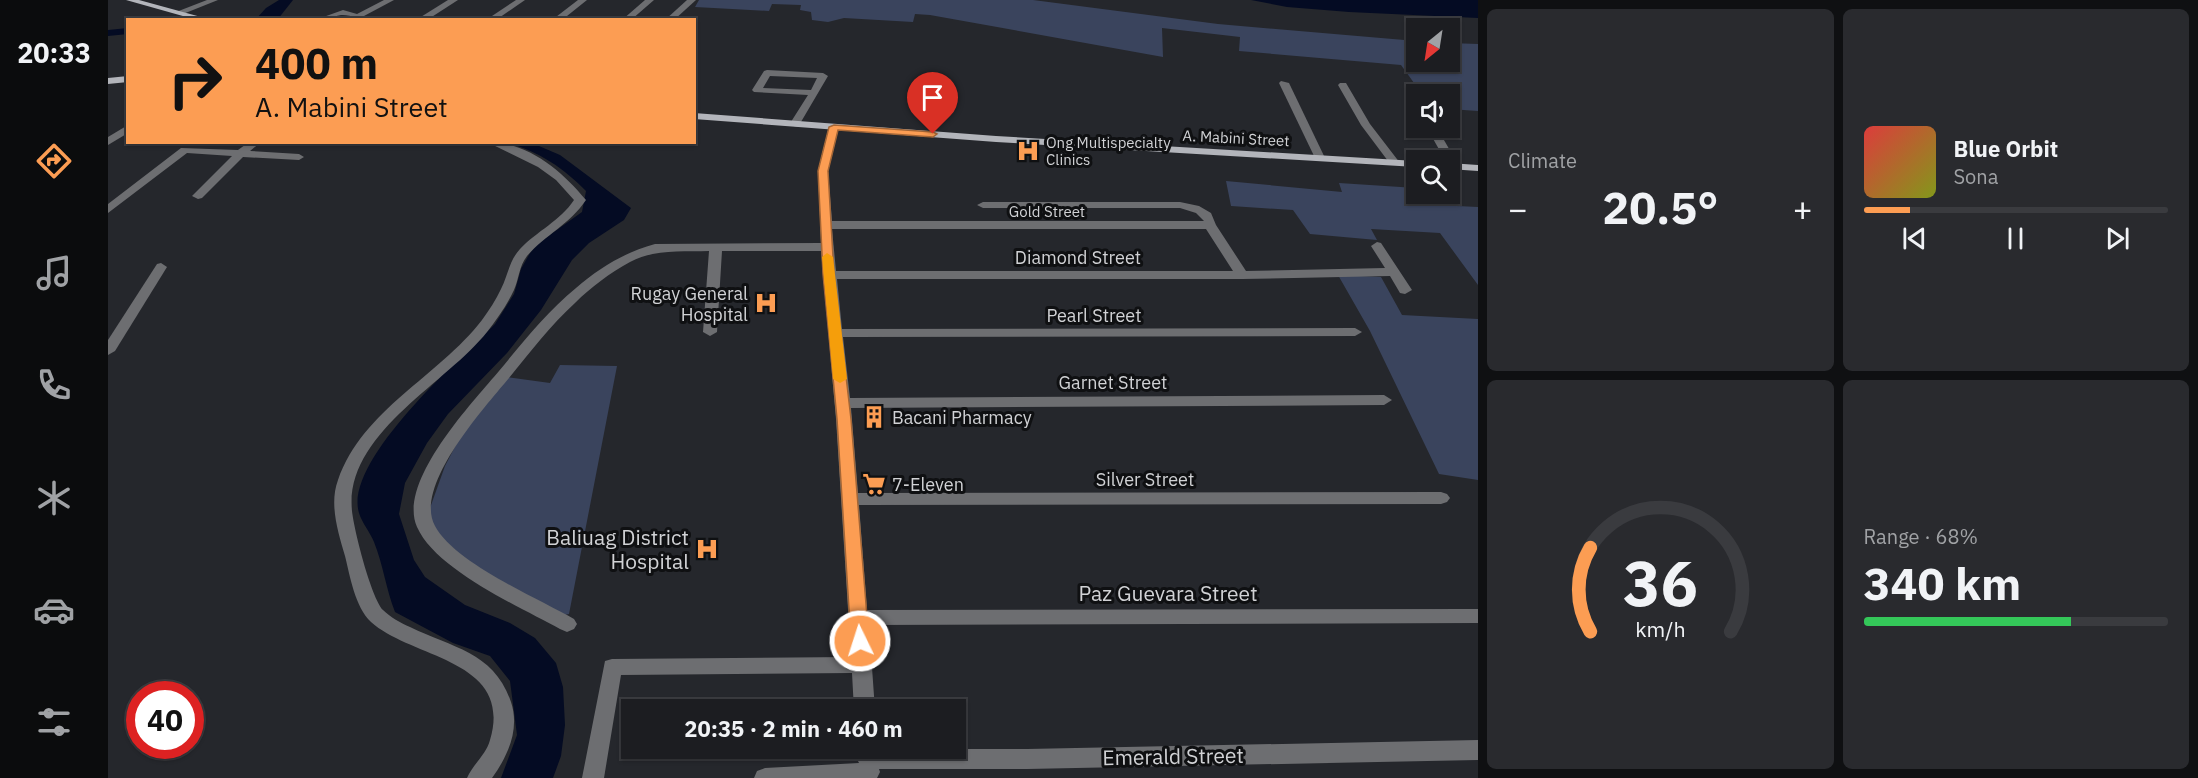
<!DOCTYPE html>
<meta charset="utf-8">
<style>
:root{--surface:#1c1d21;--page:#292a2e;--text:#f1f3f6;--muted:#a0a2a5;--line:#3a3b3f;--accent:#fc9d53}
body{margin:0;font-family:"IBM Plex Sans",sans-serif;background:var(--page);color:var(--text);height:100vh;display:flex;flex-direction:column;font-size:22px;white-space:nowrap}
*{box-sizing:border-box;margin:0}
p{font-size:20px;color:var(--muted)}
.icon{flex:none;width:33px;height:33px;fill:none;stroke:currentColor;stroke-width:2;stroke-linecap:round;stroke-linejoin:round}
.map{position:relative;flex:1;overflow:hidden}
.drawer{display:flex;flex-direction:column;gap:9px;padding:9px;background:#0f1012;width:720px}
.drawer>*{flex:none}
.banner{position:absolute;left:18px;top:18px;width:570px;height:126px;border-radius:0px;box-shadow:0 2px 4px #0004,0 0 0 2px var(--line);background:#fc9d53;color:#111;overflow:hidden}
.needle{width:39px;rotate:210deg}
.tools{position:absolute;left:1298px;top:18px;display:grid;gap:12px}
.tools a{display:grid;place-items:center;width:54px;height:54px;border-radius:0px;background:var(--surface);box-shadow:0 2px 4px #0004,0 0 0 2px var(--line);font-size:30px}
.speed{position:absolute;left:18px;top:681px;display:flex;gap:12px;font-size:30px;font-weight:700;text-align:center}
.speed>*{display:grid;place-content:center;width:78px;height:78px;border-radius:50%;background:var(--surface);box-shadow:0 2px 4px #0004,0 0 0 2px var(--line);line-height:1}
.speed .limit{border:9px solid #d22;background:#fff;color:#111}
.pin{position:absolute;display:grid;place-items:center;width:51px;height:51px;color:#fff;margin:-62px -26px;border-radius:50% 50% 50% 0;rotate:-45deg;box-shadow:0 0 6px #0007}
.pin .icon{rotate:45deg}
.me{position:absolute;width:66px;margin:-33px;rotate:356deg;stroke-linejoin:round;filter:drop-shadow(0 0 4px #0008)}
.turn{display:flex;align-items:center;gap:21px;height:126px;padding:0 30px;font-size:27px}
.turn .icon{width:78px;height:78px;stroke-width:2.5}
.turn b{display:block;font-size:42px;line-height:51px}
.big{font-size:45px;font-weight:800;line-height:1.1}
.drawer .widget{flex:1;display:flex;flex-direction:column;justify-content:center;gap:9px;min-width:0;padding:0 21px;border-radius:9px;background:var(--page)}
.drawer .dial{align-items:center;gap:0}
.dial svg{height:156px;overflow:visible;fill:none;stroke:var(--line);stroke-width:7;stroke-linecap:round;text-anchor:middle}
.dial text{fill:var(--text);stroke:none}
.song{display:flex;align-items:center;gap:18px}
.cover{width:72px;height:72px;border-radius:9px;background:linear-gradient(135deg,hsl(0 70% 55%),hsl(70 70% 35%))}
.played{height:6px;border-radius:3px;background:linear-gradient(90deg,var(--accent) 15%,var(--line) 15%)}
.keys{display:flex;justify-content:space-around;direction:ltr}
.heat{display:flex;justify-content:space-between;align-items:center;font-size:33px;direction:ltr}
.charge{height:9px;border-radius:4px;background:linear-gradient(90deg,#34c759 68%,var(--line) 0)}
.drawer .tiles{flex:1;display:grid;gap:9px;grid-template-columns:repeat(2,1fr)}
.trip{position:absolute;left:513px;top:699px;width:345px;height:60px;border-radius:0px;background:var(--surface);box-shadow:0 2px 4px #0004,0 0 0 2px var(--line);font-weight:800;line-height:60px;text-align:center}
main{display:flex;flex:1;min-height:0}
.tab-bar{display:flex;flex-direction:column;width:108px;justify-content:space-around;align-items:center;background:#0b0c0d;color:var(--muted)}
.tab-bar .icon{width:42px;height:42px}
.tab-bar .current{color:var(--accent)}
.tab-bar b{font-size:27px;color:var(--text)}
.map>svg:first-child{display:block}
.green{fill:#3a445d}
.water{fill:#040b23}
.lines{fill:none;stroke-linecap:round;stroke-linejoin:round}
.canal{fill:#040b23;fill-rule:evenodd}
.minor{fill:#6d6e71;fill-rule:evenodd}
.major{fill:#b3b5bb;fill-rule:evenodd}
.route{fill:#fc9d53;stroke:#a46636;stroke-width:1.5}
.slow{fill:#f59e0b}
.labels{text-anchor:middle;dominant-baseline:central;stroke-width:6;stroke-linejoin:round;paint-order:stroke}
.far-street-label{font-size:15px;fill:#d1d2d5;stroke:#0f1012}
.far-poi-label{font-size:15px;fill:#d1d2d5;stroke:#0f1012;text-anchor:start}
.street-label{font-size:18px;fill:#d1d2d5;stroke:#0f1012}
.poi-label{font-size:18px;fill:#d1d2d5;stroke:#0f1012;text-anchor:start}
.near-poi-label{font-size:21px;fill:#d1d2d5;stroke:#0f1012;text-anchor:end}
.near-street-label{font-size:21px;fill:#d1d2d5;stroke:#0f1012}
</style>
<main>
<nav class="tab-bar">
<b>20:33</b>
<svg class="icon current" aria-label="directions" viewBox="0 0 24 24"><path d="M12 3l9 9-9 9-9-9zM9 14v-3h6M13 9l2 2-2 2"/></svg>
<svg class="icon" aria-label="music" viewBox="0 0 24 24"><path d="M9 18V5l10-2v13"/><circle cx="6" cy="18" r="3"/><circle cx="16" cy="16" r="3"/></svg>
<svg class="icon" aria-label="phone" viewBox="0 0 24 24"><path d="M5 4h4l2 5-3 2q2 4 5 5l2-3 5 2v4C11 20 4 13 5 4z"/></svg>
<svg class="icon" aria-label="climate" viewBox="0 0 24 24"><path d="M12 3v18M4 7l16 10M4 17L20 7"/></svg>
<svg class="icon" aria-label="car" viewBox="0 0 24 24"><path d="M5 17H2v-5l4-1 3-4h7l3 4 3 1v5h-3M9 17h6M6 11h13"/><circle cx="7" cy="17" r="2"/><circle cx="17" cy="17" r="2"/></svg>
<svg class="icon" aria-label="filters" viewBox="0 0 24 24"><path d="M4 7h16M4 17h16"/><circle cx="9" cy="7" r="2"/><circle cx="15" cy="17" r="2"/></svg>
</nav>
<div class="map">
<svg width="1370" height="778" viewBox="0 0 1370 778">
<rect width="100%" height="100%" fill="#25272c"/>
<g class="green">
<path d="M 591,0 L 925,0 L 1110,24 L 1308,41 L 1308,62 L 1341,62 L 1341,43 L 1370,44 L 1370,111 L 1341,109 L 1341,94 L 1314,94 L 1293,65 L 1131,51 L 1132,37 L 1054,28 L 1055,57 L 822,15 L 807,14 L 805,22 L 736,18 L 720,22 L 704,20 L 703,12 L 692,10 L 693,5 L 664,4 L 661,11 L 587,7 Z"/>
<path d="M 1118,181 L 1234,192 L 1231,183 L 1308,188 L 1308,194 L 1317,194 L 1328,205 L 1370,207 L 1370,285 L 1332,233 L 1263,229 L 1269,240 L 1202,234 L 1185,210 L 1123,206 Z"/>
<path d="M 1230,275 L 1273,277 L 1294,315 L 1370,319 L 1370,480 L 1331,474 L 1262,331 Z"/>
<path d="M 452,365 L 509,366 L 461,614 L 442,618 L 388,588 L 317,522 L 337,466 L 365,412 L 399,377 L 442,383 Z"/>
</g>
<g class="water">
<path d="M 171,0 L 185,0 L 170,19 L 148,19 L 158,8 Z"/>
<path d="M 1143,0 L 1370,0 L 1370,18 L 1241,12 L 1179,7 Z"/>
<path d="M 399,143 L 424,143 L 452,155 L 523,208 L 516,220 L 481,243 L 464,260 L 433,310 L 399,353 L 340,414 L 319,443 L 297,483 L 291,514 L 306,560 L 317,577 L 357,605 L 402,623 L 427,638 L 448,663 L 455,687 L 457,725 L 453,756 L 445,778 L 393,778 L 409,735 L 402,681 L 382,656 L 345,643 L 287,612 C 278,589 275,564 266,542 C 262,532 254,523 251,513 C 235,461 353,358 387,324 L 406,294 L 413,269 L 422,253 L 429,244 L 474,212 L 478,191 C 457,169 429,150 399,143 Z"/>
</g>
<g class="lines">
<path class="canal" d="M 20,28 L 20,34 L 0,36 L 0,30 Z"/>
<g class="minor">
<path d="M 99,0 L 110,0 L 75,14 L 68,12 Z"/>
<path d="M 276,0 L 286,0 L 256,16 L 263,20 C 253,20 241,14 233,15 C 223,17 217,20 207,20 L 235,10 L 249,14 Z"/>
<path d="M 340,0 L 350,0 L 319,20 L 308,20 Z"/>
<path d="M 408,0 L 417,0 L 388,20 L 378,20 Z"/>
<path d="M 470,0 L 479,0 L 454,20 L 444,20 Z"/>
<path d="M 537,0 L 546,0 L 523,20 L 514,20 Z"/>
<path d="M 579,0 L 588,0 L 566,20 L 557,20 Z"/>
<path d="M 659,70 L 715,73 L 720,76 L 690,127 L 681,125 L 700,95 L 646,92 L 644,90 L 656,71 ZM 662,76 L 709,78 L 703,90 L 655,88 Z"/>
<path d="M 1173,81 L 1181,83 L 1217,158 L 1216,160 L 1207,158 L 1171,83 Z"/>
<path d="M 1232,83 L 1238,83 L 1262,124 L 1292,163 L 1291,165 L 1283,165 L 1253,125 L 1230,85 Z"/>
<path d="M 726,124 L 731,127 L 720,171 L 724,221 L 1096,221 L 1088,213 L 1072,208 L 875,208 L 869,205 L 875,202 L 1072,202 L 1091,206 L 1103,213 L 1108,225 L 1138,271 L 1277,268 L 1263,246 L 1269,242 L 1273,243 L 1304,290 L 1297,294 L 1292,293 L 1282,276 L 1134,279 L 729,279 L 734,329 L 1247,328 L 1254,332 L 1247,336 L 735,337 L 742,398 L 1276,395 L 1284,400 L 1276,405 L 743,408 L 750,493 L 1333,492 L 1339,494 L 1342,498 L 1339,502 L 1333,504 L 751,505 L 759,610 L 1370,609 L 1370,623 L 761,625 L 767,710 L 746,710 L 744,673 L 513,675 L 496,778 L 474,778 L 497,661 L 504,659 L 743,657 L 728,419 L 713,251 L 614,251 L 609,332 L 602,336 L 595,332 L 601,251 C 573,252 547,249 522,262 C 502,273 483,287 467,303 C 443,325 422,352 401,378 C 377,407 305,486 327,526 C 347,563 429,598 466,619 L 469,624 L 466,629 L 459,632 L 452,629 C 412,607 328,570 309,527 C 289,482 364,403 391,371 C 415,342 439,312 468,288 C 491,268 517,252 547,244 L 713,243 L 710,171 L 721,127 ZM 724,229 L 1098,229 L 1125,271 L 728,271 Z"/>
<path d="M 20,125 L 20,133 L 0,145 L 0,137 Z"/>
<path d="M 1319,128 L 1329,128 L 1351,166 L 1350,168 L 1342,168 L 1341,160 L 1337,160 Z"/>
<path d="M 141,142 L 153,142 L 142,151 L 191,154 L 196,157 L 191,160 L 135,157 L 94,198 L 90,199 L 84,196 L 124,156 L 79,153 L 0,213 L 0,204 L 73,148 L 130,150 Z"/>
<path d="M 379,142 C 420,142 453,170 478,200 C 462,224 437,235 419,256 C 411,266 411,279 406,290 C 399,305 389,319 379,332 C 338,384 236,434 244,511 C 246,530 263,597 275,610 C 282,617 293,623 302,627 C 345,648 386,652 403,702 C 412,729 400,756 384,778 L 359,778 C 365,764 378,755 382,740 C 406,659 304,659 263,622 C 247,607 242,576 237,556 C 230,532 221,504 230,480 C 255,409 330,377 374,320 C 381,310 388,300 393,289 C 400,275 401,261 412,249 C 429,231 452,221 466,200 L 448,180 L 430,167 Z"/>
<path d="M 53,263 L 59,267 L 7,351 L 0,355 L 0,340 L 49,264 Z"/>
<path d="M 1370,740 L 1370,760 L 919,769 L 771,769 L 772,772 L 769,778 L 646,778 L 649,771 L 657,768 L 751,763 L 749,759 L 752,752 L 760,749 L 919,749 Z"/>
</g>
<g class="major">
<path d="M 18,0 L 31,0 L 104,20 L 89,20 Z"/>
<path d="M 20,76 L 20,82 L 0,84 L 0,78 Z"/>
<path d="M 586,113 L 888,136 L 1308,161 L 1308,167 L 888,142 L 586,119 Z"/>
<path d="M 1341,163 L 1370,165 L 1370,171 L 1341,169 Z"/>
</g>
</g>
<path class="route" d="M 726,125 L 825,132 L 829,134 L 825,137 L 730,130 L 720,171 L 726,274 L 743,419 L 761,641 L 758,646 L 746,646 L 743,641 L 729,419 L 715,274 L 710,171 L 721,127 Z"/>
<path class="slow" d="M 719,253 L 725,257 L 739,379 L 732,383 L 725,379 L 714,257 Z"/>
<defs>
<g id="hospital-bare" transform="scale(1.8)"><path d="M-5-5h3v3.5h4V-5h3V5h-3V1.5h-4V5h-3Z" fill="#fc9d53" stroke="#0f1012" stroke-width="2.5" paint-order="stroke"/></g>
<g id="building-bare" transform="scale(1.8)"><path d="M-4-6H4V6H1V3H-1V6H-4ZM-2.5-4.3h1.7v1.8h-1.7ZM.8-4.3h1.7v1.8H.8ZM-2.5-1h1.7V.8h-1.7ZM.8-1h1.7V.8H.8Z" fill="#fc9d53" stroke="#0f1012" stroke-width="2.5" paint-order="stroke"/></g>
<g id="supermarket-bare" transform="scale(1.8)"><path d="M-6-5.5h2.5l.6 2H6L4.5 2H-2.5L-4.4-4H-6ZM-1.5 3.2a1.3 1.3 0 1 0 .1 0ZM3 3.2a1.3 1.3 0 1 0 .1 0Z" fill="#fc9d53" stroke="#0f1012" stroke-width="2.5" paint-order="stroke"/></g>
</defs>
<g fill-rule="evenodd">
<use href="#hospital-bare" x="920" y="151"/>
<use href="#hospital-bare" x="658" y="303"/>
<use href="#building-bare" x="766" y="417"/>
<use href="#supermarket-bare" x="766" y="484"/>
<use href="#hospital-bare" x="599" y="549"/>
</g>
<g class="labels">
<g class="far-street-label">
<text transform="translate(1128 138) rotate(3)">A. Mabini Street</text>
<text x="939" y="211">Gold Street</text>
</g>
<g class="far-poi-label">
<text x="938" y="142">Ong Multispecialty<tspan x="938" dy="17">Clinics</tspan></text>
</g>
<g class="street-label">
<text x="970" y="257">Diamond Street</text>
<text x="986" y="315">Pearl Street</text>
<text x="1005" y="382">Garnet Street</text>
<text x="1037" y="479">Silver Street</text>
</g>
<g class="poi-label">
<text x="640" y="293" text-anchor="end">Rugay General<tspan x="640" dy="21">Hospital</tspan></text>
<text x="784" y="417">Bacani Pharmacy</text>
<text x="784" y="484">7-Eleven</text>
</g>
<g class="near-poi-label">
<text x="581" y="537">Baliuag District<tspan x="581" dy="24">Hospital</tspan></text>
</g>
<g class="near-street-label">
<text x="1060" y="593">Paz Guevara Street</text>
<text transform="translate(1065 756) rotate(-1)">Emerald Street</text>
</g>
</g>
</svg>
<div class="tools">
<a><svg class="needle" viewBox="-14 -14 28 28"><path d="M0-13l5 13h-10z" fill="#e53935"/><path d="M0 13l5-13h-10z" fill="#a0a2a5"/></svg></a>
<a><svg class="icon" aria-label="sound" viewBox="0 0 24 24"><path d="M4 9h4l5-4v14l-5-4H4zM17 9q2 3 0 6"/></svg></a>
<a><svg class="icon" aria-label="search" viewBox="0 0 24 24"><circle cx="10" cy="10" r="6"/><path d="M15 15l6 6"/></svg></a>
</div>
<div class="speed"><div class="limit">40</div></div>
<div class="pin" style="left:825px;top:134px;background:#d93025"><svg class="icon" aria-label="arrive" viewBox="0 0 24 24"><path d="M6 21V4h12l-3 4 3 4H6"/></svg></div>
<svg class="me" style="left:752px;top:641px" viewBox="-20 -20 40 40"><circle r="17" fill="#fc9d53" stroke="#fff" stroke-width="3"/><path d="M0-11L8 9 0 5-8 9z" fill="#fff"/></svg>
<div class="trip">20:35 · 2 min · 460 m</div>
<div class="banner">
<div class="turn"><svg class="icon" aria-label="right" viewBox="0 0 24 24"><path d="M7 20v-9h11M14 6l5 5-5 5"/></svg><div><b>400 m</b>A. Mabini Street</div></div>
</div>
</div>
<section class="drawer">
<div class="tiles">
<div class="widget"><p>Climate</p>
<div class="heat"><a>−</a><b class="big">20.5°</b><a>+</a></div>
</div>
<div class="widget">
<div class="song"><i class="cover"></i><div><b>Blue Orbit</b><p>Sona</p></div></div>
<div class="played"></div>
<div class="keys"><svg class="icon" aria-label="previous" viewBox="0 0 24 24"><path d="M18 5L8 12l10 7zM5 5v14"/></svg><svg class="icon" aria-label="pause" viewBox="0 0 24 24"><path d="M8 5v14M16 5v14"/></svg><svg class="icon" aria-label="next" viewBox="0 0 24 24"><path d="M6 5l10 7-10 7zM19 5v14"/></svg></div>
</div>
<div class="widget dial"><svg viewBox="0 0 100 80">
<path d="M14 69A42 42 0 1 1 86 69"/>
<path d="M14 69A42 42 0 0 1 14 26" stroke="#fc9d53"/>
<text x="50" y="56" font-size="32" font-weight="700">36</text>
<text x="50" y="72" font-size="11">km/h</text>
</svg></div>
<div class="widget"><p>Range · 68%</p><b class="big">340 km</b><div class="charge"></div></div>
</div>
</section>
</main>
